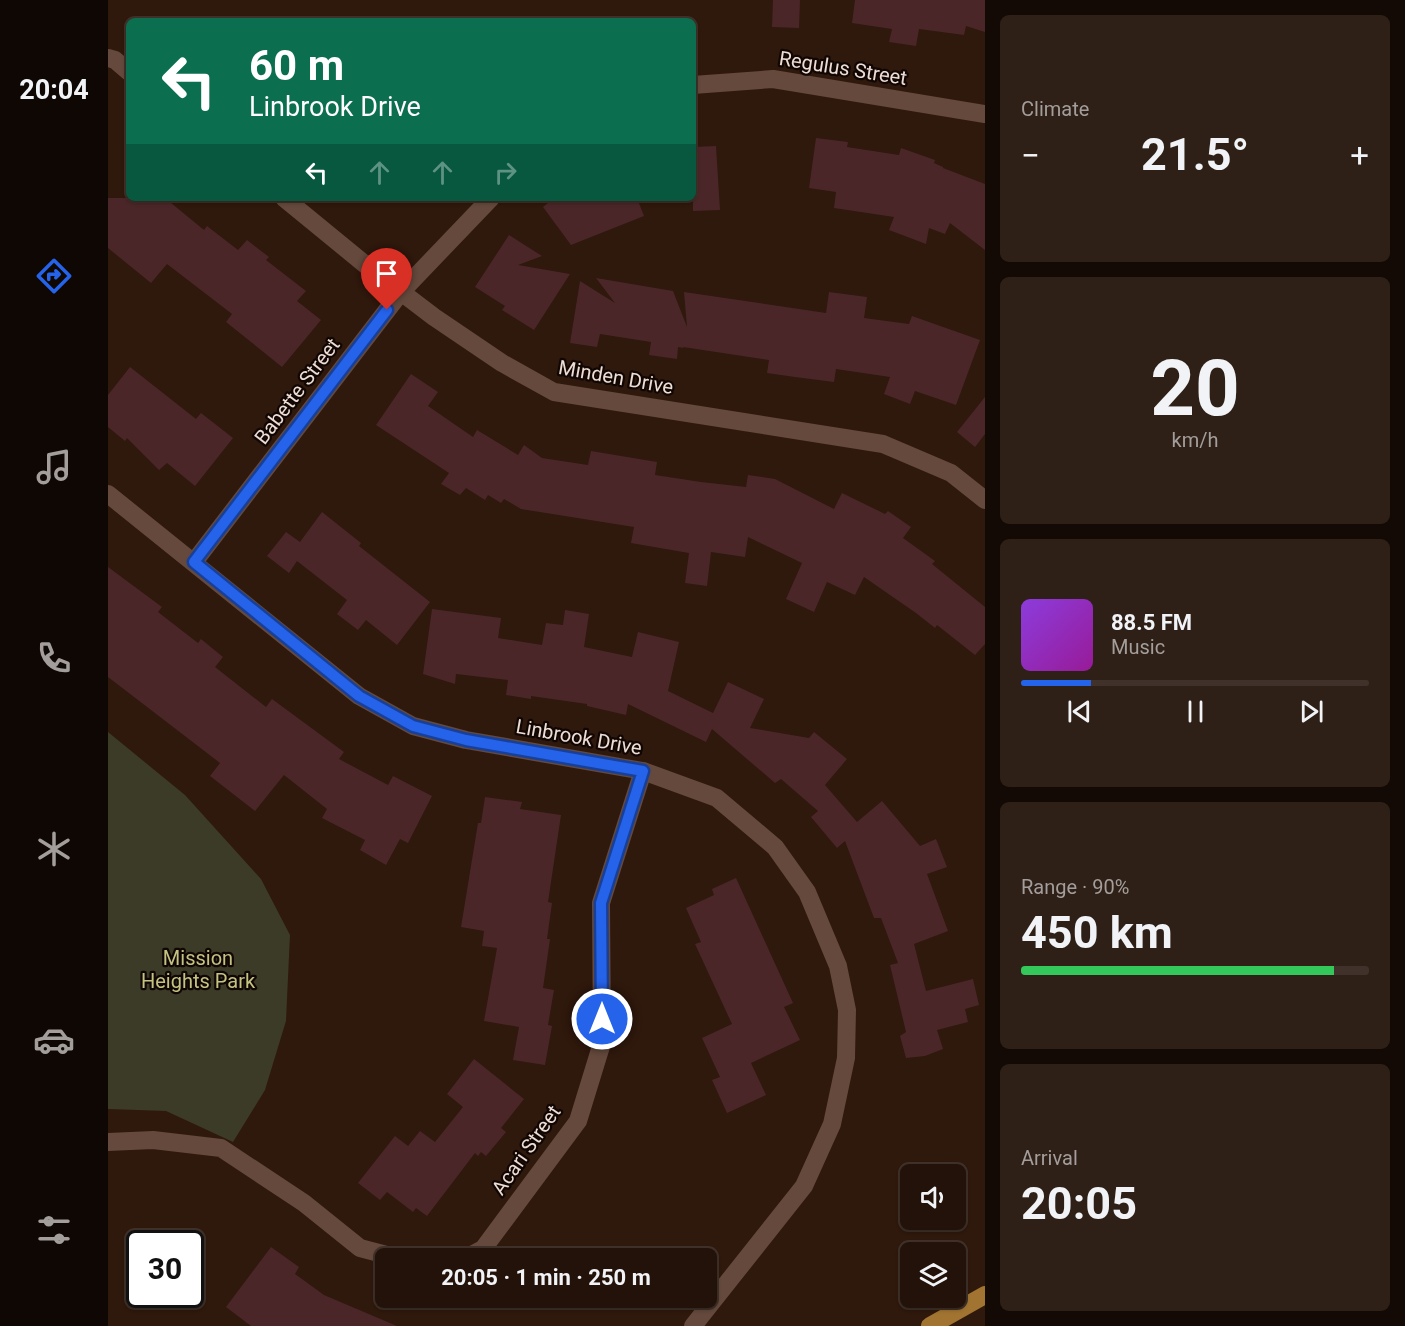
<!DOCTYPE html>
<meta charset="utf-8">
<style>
:root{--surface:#231209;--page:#2f2017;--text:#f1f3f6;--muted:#a39e9c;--line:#40322a;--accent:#2563eb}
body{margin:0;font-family:Roboto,sans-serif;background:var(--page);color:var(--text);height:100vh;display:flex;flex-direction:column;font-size:22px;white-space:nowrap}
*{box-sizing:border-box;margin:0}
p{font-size:20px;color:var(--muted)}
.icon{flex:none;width:33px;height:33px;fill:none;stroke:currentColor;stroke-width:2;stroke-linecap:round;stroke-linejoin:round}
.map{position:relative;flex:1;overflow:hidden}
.sheet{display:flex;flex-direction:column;gap:15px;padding:15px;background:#130a05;width:420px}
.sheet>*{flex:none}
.guide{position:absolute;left:18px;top:18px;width:570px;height:183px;border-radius:9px;box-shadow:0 2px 4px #0004,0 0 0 2px var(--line);background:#0b6e4f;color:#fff;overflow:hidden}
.tools{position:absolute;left:792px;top:1164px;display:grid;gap:12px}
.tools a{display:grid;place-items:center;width:66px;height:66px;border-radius:9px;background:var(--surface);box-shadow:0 2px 4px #0004,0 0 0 2px var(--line);font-size:30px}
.speed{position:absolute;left:18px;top:1230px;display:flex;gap:12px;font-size:30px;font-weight:700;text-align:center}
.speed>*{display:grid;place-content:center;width:78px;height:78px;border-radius:50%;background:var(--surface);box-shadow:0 2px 4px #0004,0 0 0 2px var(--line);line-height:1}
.speed .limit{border:3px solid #111;border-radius:9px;background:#fff;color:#111}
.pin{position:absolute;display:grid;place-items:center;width:51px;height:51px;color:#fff;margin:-62px -26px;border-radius:50% 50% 50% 0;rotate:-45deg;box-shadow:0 0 6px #0007}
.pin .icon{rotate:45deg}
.me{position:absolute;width:66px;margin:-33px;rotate:0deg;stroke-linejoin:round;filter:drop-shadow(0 0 4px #0008)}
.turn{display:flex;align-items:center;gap:21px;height:126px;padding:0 24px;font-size:27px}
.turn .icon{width:78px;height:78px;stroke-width:2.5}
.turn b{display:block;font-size:42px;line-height:51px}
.lanes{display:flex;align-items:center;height:57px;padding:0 24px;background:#0003;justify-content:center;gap:30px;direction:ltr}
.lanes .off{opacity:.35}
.big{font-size:45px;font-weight:700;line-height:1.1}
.sheet .widget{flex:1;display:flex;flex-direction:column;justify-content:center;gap:9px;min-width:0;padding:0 21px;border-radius:9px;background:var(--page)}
.sheet .dial{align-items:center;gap:0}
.dial b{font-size:78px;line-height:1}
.song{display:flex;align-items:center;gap:18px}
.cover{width:72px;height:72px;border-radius:9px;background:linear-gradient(135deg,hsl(270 70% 55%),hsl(300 70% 35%))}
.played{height:6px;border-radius:3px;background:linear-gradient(90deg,var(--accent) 20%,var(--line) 20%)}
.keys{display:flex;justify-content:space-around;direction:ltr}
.heat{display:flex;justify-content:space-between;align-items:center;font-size:33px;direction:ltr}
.charge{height:9px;border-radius:4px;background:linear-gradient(90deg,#34c759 90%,var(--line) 0)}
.trip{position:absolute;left:267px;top:1248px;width:342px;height:60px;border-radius:9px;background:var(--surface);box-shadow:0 2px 4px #0004,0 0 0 2px var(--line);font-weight:700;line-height:60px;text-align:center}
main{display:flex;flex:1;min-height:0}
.dock{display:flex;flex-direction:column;width:108px;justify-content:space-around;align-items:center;background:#0e0704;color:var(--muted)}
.dock .icon{width:42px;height:42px}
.dock .on{color:var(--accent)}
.dock b{font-size:27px;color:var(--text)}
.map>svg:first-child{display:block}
.green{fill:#3b3b27}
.building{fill:#4a2628}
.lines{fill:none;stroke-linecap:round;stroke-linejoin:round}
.minor{stroke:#64493c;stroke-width:18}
.major{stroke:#a27431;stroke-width:18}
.route-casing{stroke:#184099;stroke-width:15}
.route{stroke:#2563eb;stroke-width:10}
.labels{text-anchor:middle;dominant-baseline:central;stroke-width:4.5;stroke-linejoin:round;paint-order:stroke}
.street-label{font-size:20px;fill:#eeddd5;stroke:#100603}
.park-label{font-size:20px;fill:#c5c382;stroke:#100603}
</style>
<main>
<nav class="dock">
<b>20:04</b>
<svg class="icon on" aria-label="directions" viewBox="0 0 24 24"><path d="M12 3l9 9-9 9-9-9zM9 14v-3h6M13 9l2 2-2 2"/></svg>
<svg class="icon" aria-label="music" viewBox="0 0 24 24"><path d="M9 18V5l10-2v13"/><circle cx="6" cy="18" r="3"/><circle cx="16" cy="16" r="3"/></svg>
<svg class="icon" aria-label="phone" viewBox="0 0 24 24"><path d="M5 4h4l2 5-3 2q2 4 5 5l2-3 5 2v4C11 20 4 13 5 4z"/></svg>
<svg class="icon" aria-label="climate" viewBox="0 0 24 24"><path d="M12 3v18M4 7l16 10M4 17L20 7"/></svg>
<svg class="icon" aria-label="car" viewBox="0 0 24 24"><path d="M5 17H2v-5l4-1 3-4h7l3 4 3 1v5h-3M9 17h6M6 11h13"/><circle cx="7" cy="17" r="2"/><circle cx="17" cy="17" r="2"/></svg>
<svg class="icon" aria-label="filters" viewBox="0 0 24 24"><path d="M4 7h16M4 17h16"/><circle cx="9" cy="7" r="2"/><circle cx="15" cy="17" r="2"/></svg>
</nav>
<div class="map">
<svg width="877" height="1326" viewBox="0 0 877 1326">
<rect width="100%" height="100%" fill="#2f180c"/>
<path class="green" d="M 0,732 L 77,795 L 153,879 L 182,935 L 178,1021 L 157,1090 L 125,1142 L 58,1111 L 0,1109 Z"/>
<g class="building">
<path d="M 665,0 L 692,0 L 691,28 L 664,27 Z"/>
<path d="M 747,0 L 877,0 L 877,32 L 858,26 L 856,35 L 811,29 L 808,46 L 781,42 L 784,29 L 744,23 Z"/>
<path d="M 708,138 L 740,142 L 739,147 L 791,155 L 793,148 L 827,160 L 826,163 L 835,167 L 835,168 L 877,184 L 877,250 L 842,223 L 837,234 L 821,228 L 818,244 L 781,230 L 786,217 L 726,208 L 728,192 L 701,188 Z"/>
<path d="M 608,146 L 612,210 L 585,211 L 585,147 Z"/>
<path d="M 0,198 L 57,198 L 96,230 L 99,226 L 130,250 L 139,240 L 161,257 L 158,260 L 198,291 L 189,301 L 213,320 L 174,367 L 118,322 L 124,314 L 59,264 L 43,283 L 0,248 Z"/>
<path d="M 446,198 L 529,198 L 536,216 L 463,245 L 435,207 Z"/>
<path d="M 401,235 L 434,256 L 410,265 L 462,274 L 426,330 L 394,310 L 397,306 L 367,287 Z"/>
<path d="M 488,278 L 565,291 L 579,327 L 576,292 L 718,313 L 721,292 L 759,297 L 756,318 L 801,324 L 804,316 L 872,340 L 848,405 L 807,391 L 802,404 L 776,394 L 782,377 L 728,369 L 726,382 L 687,377 L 659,373 L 661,360 L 575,347 L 576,348 L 570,347 L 569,359 L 541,355 L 543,342 L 492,334 L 489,347 L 462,343 L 472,281 L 507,303 Z"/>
<path d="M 22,367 L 88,419 L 93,413 L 125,438 L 87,486 L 59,463 L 51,470 L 19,438 L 17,441 L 0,427 L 0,395 Z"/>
<path d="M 303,374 L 330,392 L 320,406 L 365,437 L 369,430 L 410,455 L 416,445 L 434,458 L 480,465 L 483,451 L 549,462 L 547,475 L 593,482 L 638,487 L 640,475 L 667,479 L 726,509 L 734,493 L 777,514 L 780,511 L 803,527 L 795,538 L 827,561 L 824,564 L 877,607 L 877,644 L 867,655 L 829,625 L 827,628 L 808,613 L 756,577 L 747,595 L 719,582 L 706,612 L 678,599 L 694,563 L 640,537 L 637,557 L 603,552 L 599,586 L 577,583 L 581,553 L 523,543 L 526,527 L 413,509 L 396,499 L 393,503 L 380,495 L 377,500 L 358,488 L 352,495 L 333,484 L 341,473 L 268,425 Z"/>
<path d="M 877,397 L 877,434 L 867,447 L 849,432 Z"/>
<path d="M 214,512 L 253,543 L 251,546 L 322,602 L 289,645 L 258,620 L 250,630 L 229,614 L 239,600 L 189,561 L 181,573 L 159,556 L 178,532 L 192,542 Z"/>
<path d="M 0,567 L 54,607 L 50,612 L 90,643 L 93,639 L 115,657 L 107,667 L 158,707 L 164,699 L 236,752 L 231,759 L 280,785 L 285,776 L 324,796 L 300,843 L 292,839 L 278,865 L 252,850 L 257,840 L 214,818 L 219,809 L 176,775 L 147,811 L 102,776 L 112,763 L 0,677 Z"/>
<path d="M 324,609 L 393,618 L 390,638 L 434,645 L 438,623 L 455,625 L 457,610 L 481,614 L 476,647 L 524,657 L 530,632 L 571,642 L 560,691 L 605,713 L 620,682 L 656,699 L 642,728 L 701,738 L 706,732 L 739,759 L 717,785 L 749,822 L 774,801 L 812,846 L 828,839 L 839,867 L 819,874 L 840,931 L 806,944 L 818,991 L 865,979 L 871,1005 L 857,1009 L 860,1022 L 829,1030 L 835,1049 L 817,1056 L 798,1058 L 792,1036 L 798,1032 L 782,965 L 790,963 L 773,918 L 766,918 L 737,841 L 729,848 L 703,817 L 710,811 L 673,779 L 667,783 L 604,729 L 598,742 L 520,704 L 518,715 L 479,706 L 479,704 L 423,696 L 423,699 L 398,695 L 400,680 L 348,674 L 347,684 L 315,674 Z"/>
<path d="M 377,797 L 414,802 L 412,809 L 453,815 L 440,902 L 444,903 L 439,939 L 442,939 L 435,988 L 446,990 L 440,1025 L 444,1026 L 437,1065 L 405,1060 L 411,1027 L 376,1021 L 389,948 L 374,946 L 376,931 L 353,927 L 370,823 L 373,823 Z"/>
<path d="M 628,878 L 685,1003 L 676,1007 L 692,1040 L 643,1063 L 658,1095 L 619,1113 L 604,1080 L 612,1077 L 594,1038 L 624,1024 L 587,944 L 593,942 L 578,908 L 606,895 L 604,889 Z"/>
<path d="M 366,1059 L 416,1099 L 393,1128 L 398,1132 L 378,1156 L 373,1152 L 370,1156 L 367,1153 L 319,1216 L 308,1208 L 305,1212 L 279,1192 L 272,1200 L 250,1183 L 287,1136 L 300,1146 L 312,1131 L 327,1142 L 355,1107 L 339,1094 Z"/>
<path d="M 163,1247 L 191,1267 L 187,1274 L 216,1295 L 289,1326 L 143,1326 L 118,1307 Z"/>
</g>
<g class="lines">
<g class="minor">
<path d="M 0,58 L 7,60 L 21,72"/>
<path d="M 585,85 L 665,79 L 877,114"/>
<path d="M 176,198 L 259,266 L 326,317 L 394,363 L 446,392 L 775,444 L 843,473 L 877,500"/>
<path d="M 0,494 L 251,696 L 305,726 L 358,740 L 535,771 L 609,798 L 667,847 L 699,892 L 730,966 L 739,1010 L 738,1058 L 724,1124 L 696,1186 L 585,1326"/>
<path d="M 86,562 L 293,292 L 383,198"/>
<path d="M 0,1142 L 45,1140 L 113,1148 L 196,1203 L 252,1248 L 290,1258"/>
<path d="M 358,1258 L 375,1249 L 470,1121 L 494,1043 L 493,903 L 535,771"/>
</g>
<path class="major" d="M 822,1326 L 877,1295"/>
</g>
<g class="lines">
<g class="route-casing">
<path id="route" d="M 279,310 L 86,562 L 251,696 L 305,726 L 358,740 L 535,771 L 493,903 L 494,1019"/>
</g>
<use href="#route" class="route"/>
</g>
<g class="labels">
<g class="street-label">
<text transform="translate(735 68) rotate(9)">Regulus Street</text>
<text transform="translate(508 377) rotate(10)">Minden Drive</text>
<text transform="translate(189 391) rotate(-53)">Babette Street</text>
<text transform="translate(471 737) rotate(10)">Linbrook Drive</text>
<text transform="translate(418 1150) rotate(-55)">Acari Street</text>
</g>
<g class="park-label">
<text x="90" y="958">Mission<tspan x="90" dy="23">Heights Park</tspan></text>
</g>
</g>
</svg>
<div class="tools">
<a><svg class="icon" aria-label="sound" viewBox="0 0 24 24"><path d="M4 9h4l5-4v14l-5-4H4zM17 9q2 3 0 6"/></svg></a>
<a><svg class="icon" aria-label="layers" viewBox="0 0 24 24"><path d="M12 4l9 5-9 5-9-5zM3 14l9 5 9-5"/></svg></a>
</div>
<div class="speed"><div class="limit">30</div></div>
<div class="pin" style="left:279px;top:310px;background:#d93025"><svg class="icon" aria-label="arrive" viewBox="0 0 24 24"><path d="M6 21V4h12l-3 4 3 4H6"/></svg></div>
<svg class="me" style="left:494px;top:1019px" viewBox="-20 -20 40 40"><circle r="17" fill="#2563eb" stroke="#fff" stroke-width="3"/><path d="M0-11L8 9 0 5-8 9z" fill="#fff"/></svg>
<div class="trip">20:05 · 1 min · 250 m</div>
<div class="guide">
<div class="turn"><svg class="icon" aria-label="left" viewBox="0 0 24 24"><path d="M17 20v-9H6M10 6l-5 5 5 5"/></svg><div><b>60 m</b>Linbrook Drive</div></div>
<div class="lanes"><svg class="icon" aria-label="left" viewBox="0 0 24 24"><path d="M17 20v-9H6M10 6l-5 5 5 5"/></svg><svg class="icon off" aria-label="ahead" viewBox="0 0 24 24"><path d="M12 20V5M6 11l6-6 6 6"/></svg><svg class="icon off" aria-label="ahead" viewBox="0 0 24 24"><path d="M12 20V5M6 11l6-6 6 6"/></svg><svg class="icon off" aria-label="right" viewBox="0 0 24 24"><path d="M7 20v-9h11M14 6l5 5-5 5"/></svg></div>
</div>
</div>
<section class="sheet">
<div class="widget"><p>Climate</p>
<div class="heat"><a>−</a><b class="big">21.5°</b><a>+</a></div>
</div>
<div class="widget dial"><b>20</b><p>km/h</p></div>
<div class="widget">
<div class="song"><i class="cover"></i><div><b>88.5 FM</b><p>Music</p></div></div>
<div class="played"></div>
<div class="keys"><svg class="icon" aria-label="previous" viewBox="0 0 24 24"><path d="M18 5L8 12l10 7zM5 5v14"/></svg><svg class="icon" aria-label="pause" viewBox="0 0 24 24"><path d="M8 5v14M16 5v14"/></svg><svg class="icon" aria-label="next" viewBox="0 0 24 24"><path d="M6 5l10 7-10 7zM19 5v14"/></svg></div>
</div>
<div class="widget"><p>Range · 90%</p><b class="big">450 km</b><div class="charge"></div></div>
<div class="widget"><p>Arrival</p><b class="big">20:05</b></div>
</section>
</main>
